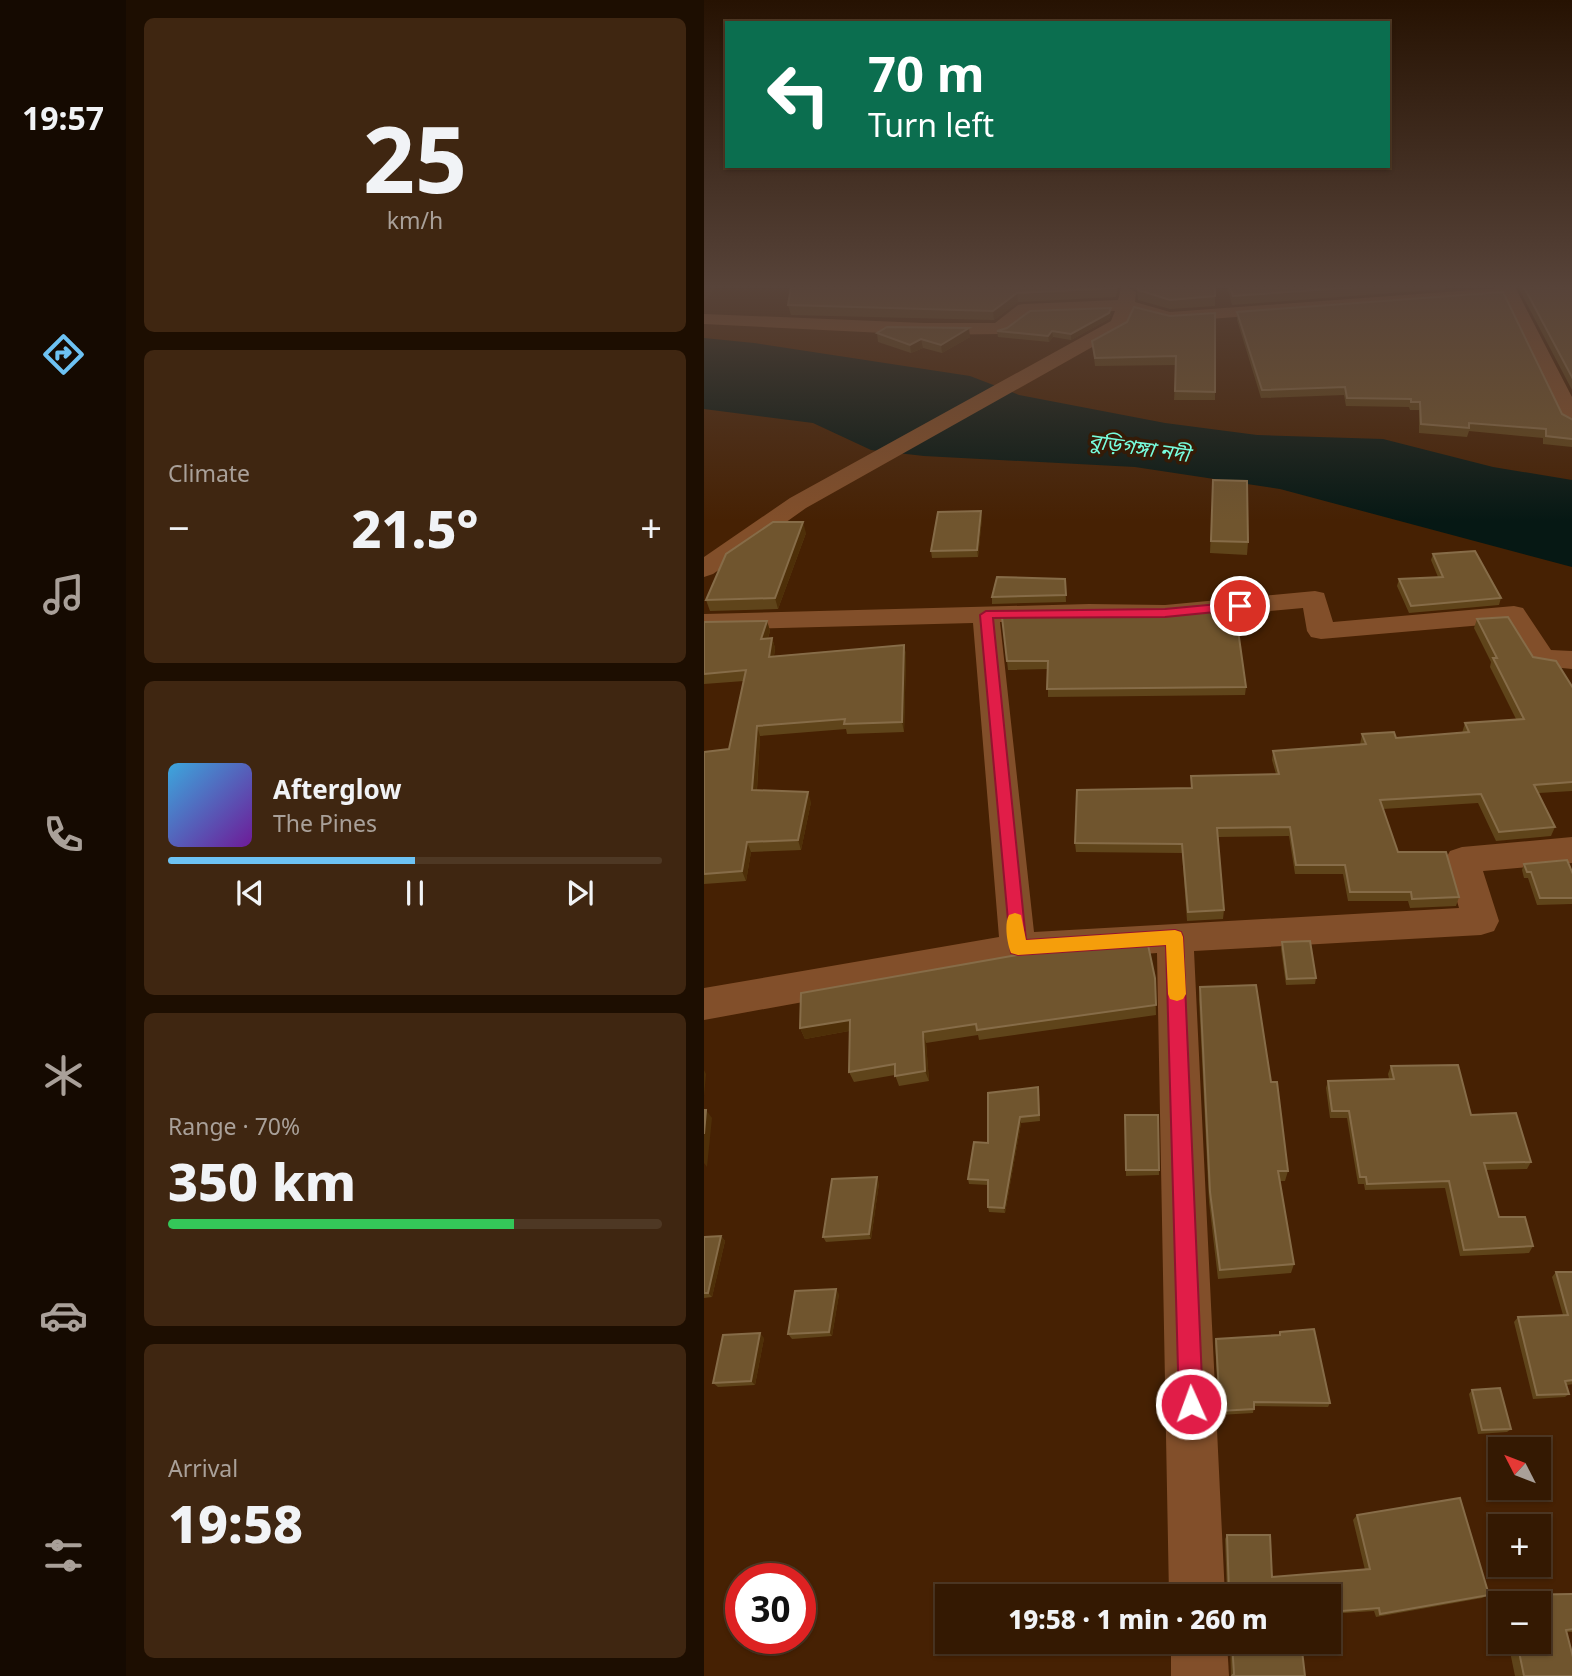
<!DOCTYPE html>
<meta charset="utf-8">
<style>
:root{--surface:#341902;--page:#3f2611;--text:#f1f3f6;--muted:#a9a099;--line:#4e3824;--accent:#6dc2f3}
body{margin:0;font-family:"Noto Sans","Noto Sans Bengali",sans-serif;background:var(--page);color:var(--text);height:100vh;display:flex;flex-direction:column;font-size:26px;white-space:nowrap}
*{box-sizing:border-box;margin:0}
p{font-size:23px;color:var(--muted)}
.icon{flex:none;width:38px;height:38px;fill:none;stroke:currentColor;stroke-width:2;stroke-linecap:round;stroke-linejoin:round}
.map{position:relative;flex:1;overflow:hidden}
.side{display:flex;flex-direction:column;gap:18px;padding:18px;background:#1d0e01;width:578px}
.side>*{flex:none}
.banner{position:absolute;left:21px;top:21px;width:665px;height:147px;border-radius:0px;box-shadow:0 2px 5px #0004,0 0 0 2px var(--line);background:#0b6e4f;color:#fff;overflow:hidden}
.needle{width:46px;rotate:312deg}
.buttons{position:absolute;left:784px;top:1437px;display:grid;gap:14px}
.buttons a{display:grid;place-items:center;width:63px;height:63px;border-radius:0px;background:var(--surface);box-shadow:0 2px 5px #0004,0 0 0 2px var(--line);font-size:35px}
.speed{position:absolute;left:21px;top:1563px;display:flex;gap:14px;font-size:35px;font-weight:700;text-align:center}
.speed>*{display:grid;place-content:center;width:91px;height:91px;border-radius:50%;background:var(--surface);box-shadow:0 2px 5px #0004,0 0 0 2px var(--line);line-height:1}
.speed .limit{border:10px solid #d22;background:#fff;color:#111}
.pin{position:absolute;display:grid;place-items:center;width:60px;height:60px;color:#fff;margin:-30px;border:4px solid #fff;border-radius:50%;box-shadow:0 2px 7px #0007}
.me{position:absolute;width:77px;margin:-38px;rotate:358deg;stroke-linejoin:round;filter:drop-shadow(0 0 5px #0008)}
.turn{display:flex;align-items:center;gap:24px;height:147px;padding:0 28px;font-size:32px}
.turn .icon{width:91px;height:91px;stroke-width:2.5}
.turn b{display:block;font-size:49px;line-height:60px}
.big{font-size:52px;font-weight:800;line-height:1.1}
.side .card{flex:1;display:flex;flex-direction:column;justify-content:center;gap:10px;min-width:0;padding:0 24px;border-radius:10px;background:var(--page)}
.side .dial{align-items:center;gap:0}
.dial b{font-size:91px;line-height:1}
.song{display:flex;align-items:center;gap:21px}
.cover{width:84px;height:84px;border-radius:10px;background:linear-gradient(135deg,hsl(200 70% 55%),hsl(280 70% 35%))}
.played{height:7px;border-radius:4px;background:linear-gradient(90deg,var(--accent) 50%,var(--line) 50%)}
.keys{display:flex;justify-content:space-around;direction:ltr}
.heat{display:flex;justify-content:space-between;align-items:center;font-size:38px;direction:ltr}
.charge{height:10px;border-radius:5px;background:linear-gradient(90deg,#34c759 70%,var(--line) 0)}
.trip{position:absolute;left:231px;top:1584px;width:406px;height:70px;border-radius:0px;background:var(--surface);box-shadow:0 2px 5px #0004,0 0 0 2px var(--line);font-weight:800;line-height:70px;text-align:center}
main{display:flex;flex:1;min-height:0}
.tabs{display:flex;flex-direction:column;width:126px;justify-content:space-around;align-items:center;background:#150a01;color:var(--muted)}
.tabs .icon{width:49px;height:49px}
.tabs .on{color:var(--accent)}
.tabs b{font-size:32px;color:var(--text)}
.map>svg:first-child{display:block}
.water{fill:#061814}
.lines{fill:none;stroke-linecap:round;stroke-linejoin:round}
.street{fill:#824f2a;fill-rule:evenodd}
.wall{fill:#5f441a}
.shaded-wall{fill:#4e2f08}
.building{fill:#70552e;stroke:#866c48;stroke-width:2}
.route{fill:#e11d48;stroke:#92132f;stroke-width:2}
.slow{fill:#f59e0b}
.labels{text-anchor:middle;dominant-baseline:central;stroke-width:7;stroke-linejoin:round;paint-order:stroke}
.far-water-label{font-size:21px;font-style:italic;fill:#77fddd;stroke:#351b07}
</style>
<main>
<nav class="tabs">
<b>19:57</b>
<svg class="icon on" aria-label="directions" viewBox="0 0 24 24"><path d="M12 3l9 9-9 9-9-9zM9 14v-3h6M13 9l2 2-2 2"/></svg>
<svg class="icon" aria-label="music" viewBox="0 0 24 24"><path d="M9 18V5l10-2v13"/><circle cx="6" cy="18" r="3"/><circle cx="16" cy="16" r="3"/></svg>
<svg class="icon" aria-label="phone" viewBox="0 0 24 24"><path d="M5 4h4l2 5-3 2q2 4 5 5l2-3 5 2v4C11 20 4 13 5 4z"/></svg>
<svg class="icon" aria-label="climate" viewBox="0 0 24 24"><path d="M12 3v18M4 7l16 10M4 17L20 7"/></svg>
<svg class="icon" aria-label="car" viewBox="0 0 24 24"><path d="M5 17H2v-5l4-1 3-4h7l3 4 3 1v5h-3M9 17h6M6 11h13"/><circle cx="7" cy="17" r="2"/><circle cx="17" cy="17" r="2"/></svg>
<svg class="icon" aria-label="filters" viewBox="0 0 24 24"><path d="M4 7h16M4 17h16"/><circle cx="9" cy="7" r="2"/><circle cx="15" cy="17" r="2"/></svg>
</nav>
<section class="side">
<div class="card dial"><b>25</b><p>km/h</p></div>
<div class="card"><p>Climate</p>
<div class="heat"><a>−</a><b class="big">21.5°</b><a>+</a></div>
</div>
<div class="card">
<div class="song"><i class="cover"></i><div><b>Afterglow</b><p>The Pines</p></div></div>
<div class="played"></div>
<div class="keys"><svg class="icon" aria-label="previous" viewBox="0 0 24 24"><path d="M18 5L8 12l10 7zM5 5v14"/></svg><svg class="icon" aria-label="pause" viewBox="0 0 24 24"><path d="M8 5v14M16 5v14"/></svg><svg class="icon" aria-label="next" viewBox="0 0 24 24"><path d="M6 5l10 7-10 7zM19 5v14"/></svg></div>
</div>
<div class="card"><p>Range · 70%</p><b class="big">350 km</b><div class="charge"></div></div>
<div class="card"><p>Arrival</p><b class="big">19:58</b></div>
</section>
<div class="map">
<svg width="869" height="1676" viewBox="0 0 869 1676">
<rect width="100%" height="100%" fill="#462103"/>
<path class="water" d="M 0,338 L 50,343 L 266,376 L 315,395 L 461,423 L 553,435 L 679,439 L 789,467 L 868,480 L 868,567 L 576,489 L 431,467 L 220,456 L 167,450 L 109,423 L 0,409 Z"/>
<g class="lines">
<g class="street">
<path d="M 423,287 L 432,292 L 431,302 L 466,312 L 811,287 L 869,399 L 869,427 L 862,425 L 858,421 L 799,297 L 466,322 L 428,312 L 422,328 L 102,508 L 9,574 L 0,577 L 0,557 L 86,498 L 407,321 L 411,311 L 325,314 L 302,332 L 295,334 L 220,335 L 0,324 L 0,314 L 220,323 L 291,323 L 314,305 L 320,304 L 414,300 L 417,288 Z"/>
<path d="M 611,591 L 620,593 L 629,622 L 810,606 L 819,608 L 847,650 L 869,651 L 869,669 L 828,665 L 802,623 L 617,639 L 607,637 L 603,631 L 599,608 L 461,621 L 296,622 L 330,932 L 755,908 L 741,860 L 746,851 L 758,847 L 869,837 L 869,863 L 779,871 L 795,921 L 790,931 L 777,935 L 490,951 L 521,1596 L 465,1596 L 453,953 L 314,963 L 0,1020 L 0,988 L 295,937 L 269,623 L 0,630 L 0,614 L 385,604 L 461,605 Z"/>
<path d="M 467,1642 L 523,1642 L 525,1676 L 467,1676 Z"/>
</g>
</g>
<g class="wall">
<path d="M 87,287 L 417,287 L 414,287 L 412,297 L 314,302 L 290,320 L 87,315 L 84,305 Z"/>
<path d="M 427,287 L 511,287 L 511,306 L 466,309 L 434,300 L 433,290 Z"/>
<path d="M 523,287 L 742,287 L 741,289 L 528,305 Z"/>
<path d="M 814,287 L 869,287 L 869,392 Z"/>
<path d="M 430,307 L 511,392 L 511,400 L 470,400 L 472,365 L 391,366 L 388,341 L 423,322 Z"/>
<path d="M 407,308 L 407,314 L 405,319 L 367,340 L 349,337 L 345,342 L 294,337 L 293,331 L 303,328 Z"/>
<path d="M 533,312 L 858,414 L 869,420 L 869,447 L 839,444 L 839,438 L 765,431 L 763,437 L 715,433 L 715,410 L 706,410 L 705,407 L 642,406 L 640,395 L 557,398 L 533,320 Z"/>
<path d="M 173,333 L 266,337 L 238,353 L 219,348 L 207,353 L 174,342 Z"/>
<path d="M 509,480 L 544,542 L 543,555 L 506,553 Z"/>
<path d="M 278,518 L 274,557 L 228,558 L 227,551 Z"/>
<path d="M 102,533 L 74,609 L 6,611 L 2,600 Z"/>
<path d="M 729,554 L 797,598 L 795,605 L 705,613 L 693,586 L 695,579 L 734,577 L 727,560 Z"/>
<path d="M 361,579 L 362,602 L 288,604 L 288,597 Z"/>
<path d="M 298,617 L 542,687 L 541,695 L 344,697 L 344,669 L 304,670 Z"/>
<path d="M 773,619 L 829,657 L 869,688 L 869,791 L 835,793 L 851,827 L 847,836 L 792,841 L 774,803 L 679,809 L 694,852 L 755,897 L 752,906 L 706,908 L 704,901 L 644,901 L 639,874 L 591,874 L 585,836 L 514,837 L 520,910 L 519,919 L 483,921 L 478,853 L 372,852 L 371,843 L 487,788 L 487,776 L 572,774 L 568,760 L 569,751 L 656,745 L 658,734 L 692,738 L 758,733 L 761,723 L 812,719 L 786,667 L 787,662 L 770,628 Z"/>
<path d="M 63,621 L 66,631 L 64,638 L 68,638 L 71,648 L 70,656 L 200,645 L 202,655 L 200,732 L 143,734 L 142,729 L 56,736 L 53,790 L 107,802 L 97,850 L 47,852 L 42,881 L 0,884 L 0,752 L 25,749 L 40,681 L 0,684 L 0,622 Z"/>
<path d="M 820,864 L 869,874 L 869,904 L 833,905 L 824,878 L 820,878 L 818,870 Z"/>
<path d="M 578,942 L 612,978 L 611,984 L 582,985 L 577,949 Z"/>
<path d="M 451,978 L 452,1015 L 275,1040 L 274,1035 L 222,1043 L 225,1081 L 195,1086 L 191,1075 L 150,1082 L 145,1072 L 145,1031 L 101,1039 L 96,1028 Z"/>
<path d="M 496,987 L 567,1082 L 584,1171 L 581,1181 L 576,1181 L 590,1264 L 587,1273 L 514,1279 L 505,1202 L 495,1000 Z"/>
<path d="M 687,1066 L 767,1115 L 827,1162 L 823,1169 L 782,1170 L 795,1217 L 829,1246 L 825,1253 L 756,1256 L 741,1188 L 661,1190 L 660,1184 L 654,1184 L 643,1118 L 626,1118 L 622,1088 L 624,1081 L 685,1079 L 684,1074 Z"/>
<path d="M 335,1093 L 336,1121 L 317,1123 L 301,1213 L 285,1212 L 284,1207 L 284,1185 L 265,1184 L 264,1179 L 284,1143 Z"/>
<path d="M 421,1115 L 454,1115 L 455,1175 L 422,1176 Z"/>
<path d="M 175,1183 L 167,1239 L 122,1242 L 119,1237 Z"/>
<path d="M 17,1236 L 21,1241 L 8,1297 L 0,1298 L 0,1237 Z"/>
<path d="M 852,1272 L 869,1272 L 869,1384 L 863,1385 L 865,1394 L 861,1397 L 829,1399 L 810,1322 L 814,1317 L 859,1315 L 848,1277 Z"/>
<path d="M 135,1294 L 128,1336 L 88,1339 L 84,1334 Z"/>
<path d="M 576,1332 L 626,1403 L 624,1407 L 550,1406 L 549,1413 L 515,1415 L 511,1343 L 512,1339 L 575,1335 Z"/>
<path d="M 60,1338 L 51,1385 L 14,1387 L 9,1383 Z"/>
<path d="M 768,1390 L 807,1429 L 803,1432 L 774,1434 L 765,1394 Z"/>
<path d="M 653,1515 L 785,1595 L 778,1598 L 672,1617 L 670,1611 L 625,1614 L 625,1596 L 523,1593 L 521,1539 L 523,1535 L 568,1577 L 661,1570 L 649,1520 Z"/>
<path d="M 869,1594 L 869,1632 L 863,1632 L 869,1676 L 811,1676 L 804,1642 L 835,1642 L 835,1603 L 796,1603 L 796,1607 L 795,1599 L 802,1595 Z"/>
<path d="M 524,1642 L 597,1642 L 527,1676 L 526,1642 Z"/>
</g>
<g class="shaded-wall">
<path d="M 1,287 L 12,287 L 0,302 L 0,288 Z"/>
<path d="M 313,293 L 314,302 L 290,320 L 289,311 Z"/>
<path d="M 407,308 L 407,314 L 405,319 L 367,340 L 367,334 Z"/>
<path d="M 265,328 L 266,337 L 238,353 L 237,345 Z"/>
<path d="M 348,331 L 349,337 L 345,342 L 344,336 Z"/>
<path d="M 217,339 L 219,348 L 207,353 L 206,345 Z"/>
<path d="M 277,511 L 278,518 L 274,557 L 273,550 Z"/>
<path d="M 99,522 L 102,533 L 74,609 L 71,598 Z"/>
<path d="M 63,621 L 66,631 L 60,649 L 57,639 Z"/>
<path d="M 68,638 L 71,648 L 68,667 L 65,657 Z"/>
<path d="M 200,645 L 202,655 L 200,732 L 198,722 Z"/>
<path d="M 53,726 L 56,736 L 52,800 L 48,790 Z"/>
<path d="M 104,792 L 107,802 L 97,850 L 94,840 Z"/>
<path d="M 43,842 L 47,852 L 42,881 L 38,871 Z"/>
<path d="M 146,1020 L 150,1030 L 101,1039 L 96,1028 Z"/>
<path d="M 219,1032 L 222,1043 L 225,1081 L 221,1071 Z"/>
<path d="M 0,1070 L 2,1074 L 0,1096 Z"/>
<path d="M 2,1110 L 8,1118 L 3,1167 L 0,1163 L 0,1134 Z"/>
<path d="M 316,1117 L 317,1123 L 301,1213 L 300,1208 Z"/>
<path d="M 173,1177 L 175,1183 L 167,1239 L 165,1234 Z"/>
<path d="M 17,1236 L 21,1241 L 8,1297 L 4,1293 Z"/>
<path d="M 132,1289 L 135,1294 L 128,1336 L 125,1332 Z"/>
<path d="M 56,1333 L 60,1338 L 51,1385 L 47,1381 Z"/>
</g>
<g class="building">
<path d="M 87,287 L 412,287 L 412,288 L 313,293 L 289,311 L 84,305 Z"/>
<path d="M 434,287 L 511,287 L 511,296 L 466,300 L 434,290 Z"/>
<path d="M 526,287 L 654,287 L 529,296 Z"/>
<path d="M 820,287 L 869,287 L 869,379 Z"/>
<path d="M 799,292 L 858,414 L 869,420 L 869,439 L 842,436 L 842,429 L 765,423 L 765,428 L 717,424 L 716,402 L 707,402 L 707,399 L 643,398 L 641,387 L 558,390 L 533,312 Z"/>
<path d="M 430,307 L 466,316 L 511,313 L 511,392 L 471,391 L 472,356 L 391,358 L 388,341 L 423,322 Z"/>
<path d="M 407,308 L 405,313 L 367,334 L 348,331 L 344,336 L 293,331 L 303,328 L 326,311 Z"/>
<path d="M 183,327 L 265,328 L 237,345 L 217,339 L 206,345 L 173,333 Z"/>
<path d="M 509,480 L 543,481 L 544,542 L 507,541 Z"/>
<path d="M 277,511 L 273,550 L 227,551 L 234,512 Z"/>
<path d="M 69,522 L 99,522 L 71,598 L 2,600 L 22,554 Z"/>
<path d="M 771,551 L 797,598 L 707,606 L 695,579 L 739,577 L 729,554 Z"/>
<path d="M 293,577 L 361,579 L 362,595 L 288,597 Z"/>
<path d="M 531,609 L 542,687 L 343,689 L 344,661 L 303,661 L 298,617 L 461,616 Z"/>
<path d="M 804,617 L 829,657 L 852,661 L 869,688 L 869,782 L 830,785 L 851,827 L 795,832 L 777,794 L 676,800 L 694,852 L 742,852 L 755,897 L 708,899 L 707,892 L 646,892 L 641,865 L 592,865 L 586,827 L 513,828 L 520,910 L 484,912 L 478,844 L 371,843 L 373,790 L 488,788 L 487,776 L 575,774 L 569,751 L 662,744 L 658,734 L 690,732 L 692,738 L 765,732 L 761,723 L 820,719 L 789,658 L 793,658 L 773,619 Z"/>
<path d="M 63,621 L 57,639 L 68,638 L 65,657 L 200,645 L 198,722 L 140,724 L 141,719 L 53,726 L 48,790 L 104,792 L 94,840 L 43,842 L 38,871 L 0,874 L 0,752 L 25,749 L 42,670 L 0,674 L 0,622 Z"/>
<path d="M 863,860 L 869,874 L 869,898 L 836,898 L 827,872 L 823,872 L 820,864 Z"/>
<path d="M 606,941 L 612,978 L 583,979 L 578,942 Z"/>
<path d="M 444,945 L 451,978 L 452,1005 L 273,1030 L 272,1024 L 219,1032 L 221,1071 L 191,1076 L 191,1064 L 145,1072 L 146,1020 L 96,1028 L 97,993 L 313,955 Z"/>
<path d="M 552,985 L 567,1082 L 573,1082 L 584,1171 L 574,1171 L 590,1264 L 516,1270 L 506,1192 L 496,987 Z"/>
<path d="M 754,1065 L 767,1115 L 812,1113 L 827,1162 L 780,1163 L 795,1217 L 821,1217 L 829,1246 L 760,1250 L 745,1181 L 663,1184 L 662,1177 L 656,1177 L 645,1111 L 628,1111 L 624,1081 L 690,1079 L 687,1066 Z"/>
<path d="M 334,1087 L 335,1115 L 316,1117 L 300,1208 L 284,1207 L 284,1180 L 264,1179 L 270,1142 L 284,1143 L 284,1093 Z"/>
<path d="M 0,1110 L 2,1110 L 0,1134 Z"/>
<path d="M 421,1115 L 454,1115 L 455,1170 L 422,1170 Z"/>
<path d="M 173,1177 L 165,1234 L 119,1237 L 128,1179 Z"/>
<path d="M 17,1236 L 4,1293 L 0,1293 L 0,1237 Z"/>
<path d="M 852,1272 L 869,1272 L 869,1380 L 861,1381 L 865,1394 L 833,1395 L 814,1317 L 864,1315 Z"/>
<path d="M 132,1289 L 125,1332 L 84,1334 L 91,1291 Z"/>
<path d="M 610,1329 L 626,1403 L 550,1402 L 550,1409 L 516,1411 L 512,1339 L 576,1335 L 576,1332 Z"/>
<path d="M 56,1333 L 47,1381 L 9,1383 L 19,1335 Z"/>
<path d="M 796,1388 L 807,1429 L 778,1430 L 768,1390 Z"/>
<path d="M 756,1498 L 785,1595 L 676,1614 L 675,1608 L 625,1612 L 625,1596 L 514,1596 L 525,1592 L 523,1535 L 566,1535 L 568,1577 L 666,1569 L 653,1515 Z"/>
<path d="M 869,1594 L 869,1629 L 862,1630 L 869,1657 L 869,1676 L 820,1676 L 813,1642 L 835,1642 L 835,1603 L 804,1603 L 802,1595 Z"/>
<path d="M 528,1642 L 597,1642 L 601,1676 L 528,1676 L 530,1674 Z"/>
</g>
<linearGradient id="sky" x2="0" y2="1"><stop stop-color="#261202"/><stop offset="0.55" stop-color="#574339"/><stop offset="1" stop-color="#574339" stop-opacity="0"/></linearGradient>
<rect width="869" height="521" fill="url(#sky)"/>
<path class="route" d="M 536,602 L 541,603 L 541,609 L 461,617 L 289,618 L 322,940 L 471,930 L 477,932 L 479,937 L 499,1404 L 495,1412 L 487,1416 L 478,1412 L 475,1404 L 462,945 L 314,955 L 307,953 L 276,615 L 282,611 L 461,609 Z"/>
<path class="slow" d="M 311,913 L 317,915 L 322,940 L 471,930 L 477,932 L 479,937 L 482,994 L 479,999 L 473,1001 L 466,999 L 464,994 L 462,945 L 314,955 L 307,953 C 303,943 300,924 305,915 Z"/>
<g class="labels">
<g class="far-water-label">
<text transform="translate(435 447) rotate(8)">বুড়িগঙ্গা নদী</text>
</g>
</g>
</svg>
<div class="buttons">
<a><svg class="needle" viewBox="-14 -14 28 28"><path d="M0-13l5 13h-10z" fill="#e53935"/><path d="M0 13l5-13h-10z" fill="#a9a099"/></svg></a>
<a>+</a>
<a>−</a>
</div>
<div class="speed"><div class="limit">30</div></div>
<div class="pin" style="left:536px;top:606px;background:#d93025"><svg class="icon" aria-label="arrive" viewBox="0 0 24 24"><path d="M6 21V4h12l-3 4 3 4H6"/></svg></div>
<svg class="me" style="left:487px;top:1404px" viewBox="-20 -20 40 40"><circle r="17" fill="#e11d48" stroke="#fff" stroke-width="3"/><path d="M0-11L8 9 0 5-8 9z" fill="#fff"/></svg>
<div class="trip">19:58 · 1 min · 260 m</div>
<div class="banner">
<div class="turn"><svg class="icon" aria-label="left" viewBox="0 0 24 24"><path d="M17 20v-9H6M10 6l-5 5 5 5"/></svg><div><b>70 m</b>Turn left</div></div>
</div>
</div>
</main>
